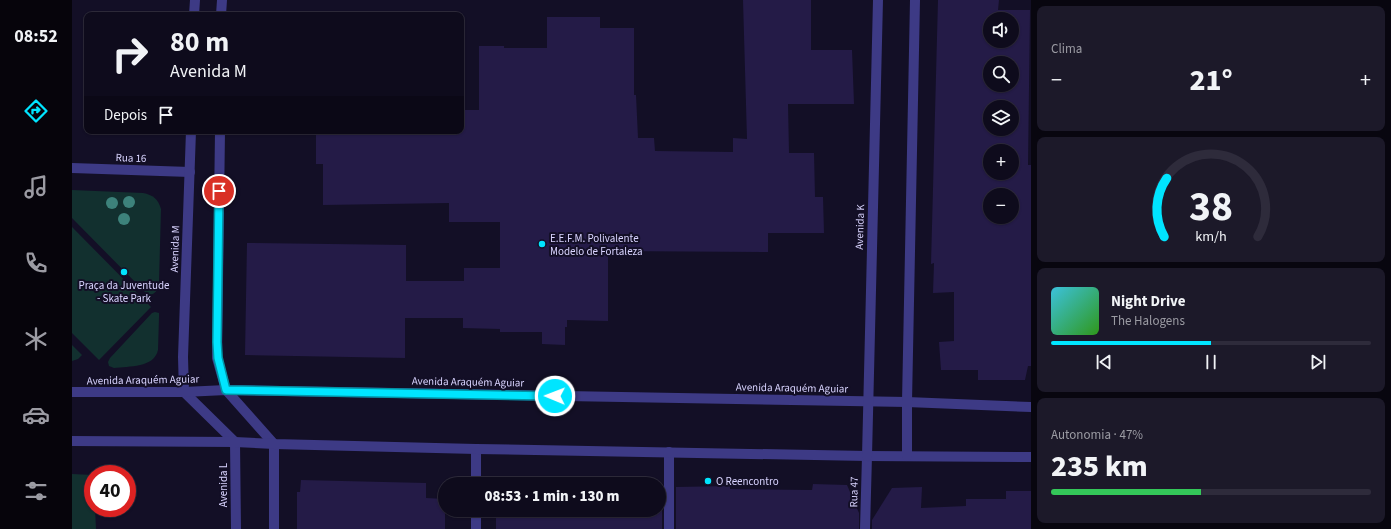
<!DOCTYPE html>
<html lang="pt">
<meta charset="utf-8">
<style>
:root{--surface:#0e0b1c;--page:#1c1929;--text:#f1f3f6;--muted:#9b9ba3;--line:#2e2b3b;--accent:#00e5ff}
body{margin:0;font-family:"Source Sans 3",sans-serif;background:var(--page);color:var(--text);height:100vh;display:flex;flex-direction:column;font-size:15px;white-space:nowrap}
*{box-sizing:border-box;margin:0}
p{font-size:13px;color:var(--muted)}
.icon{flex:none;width:22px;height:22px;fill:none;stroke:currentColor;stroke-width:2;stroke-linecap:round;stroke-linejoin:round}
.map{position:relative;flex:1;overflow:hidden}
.drawer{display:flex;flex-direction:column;gap:6px;padding:6px;background:#08060f;width:360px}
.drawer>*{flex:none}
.banner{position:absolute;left:12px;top:12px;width:380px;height:122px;border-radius:8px;box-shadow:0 1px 3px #0004,0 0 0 1px var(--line);background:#0e0b1c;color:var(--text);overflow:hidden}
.controls{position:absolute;left:911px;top:12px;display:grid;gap:8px}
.controls a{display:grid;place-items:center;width:36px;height:36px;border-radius:50%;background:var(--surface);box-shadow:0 1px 3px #0004,0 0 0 1px var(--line);font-size:20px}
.speed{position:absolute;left:12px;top:465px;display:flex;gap:8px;font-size:20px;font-weight:700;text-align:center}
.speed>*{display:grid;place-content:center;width:52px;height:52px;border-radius:50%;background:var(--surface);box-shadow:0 1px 3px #0004,0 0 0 1px var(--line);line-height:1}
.speed .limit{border:6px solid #d22;background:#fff;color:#111}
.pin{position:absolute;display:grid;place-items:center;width:34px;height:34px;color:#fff;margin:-17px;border:2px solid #fff;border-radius:50%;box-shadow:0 1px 4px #0007}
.me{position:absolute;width:44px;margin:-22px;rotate:271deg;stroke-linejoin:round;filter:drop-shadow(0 0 3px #0008)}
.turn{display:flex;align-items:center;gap:14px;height:84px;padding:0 20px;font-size:18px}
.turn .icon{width:52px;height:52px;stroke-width:2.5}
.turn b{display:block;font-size:28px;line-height:34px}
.then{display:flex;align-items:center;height:38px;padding:0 20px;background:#0003;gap:8px;font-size:15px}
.big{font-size:30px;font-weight:800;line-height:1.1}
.drawer .card{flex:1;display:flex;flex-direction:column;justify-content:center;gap:6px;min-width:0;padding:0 14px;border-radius:8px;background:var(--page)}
.drawer .dial{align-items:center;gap:0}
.dial svg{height:104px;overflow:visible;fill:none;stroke:var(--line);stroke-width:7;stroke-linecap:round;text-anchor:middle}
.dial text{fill:var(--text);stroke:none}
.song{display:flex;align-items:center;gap:12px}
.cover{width:48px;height:48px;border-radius:6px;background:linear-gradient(135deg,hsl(190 70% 55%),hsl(110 70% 35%))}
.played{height:4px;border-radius:2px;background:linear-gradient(90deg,var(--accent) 50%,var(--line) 50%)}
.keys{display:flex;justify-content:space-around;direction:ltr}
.heat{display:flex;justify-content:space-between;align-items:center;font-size:22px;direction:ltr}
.charge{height:6px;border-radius:3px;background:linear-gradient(90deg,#34c759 47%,var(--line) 0)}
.trip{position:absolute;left:366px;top:477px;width:228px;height:40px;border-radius:20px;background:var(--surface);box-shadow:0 1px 3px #0004,0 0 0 1px var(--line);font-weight:800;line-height:40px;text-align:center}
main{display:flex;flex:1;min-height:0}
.tabs{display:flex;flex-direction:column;width:72px;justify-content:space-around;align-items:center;background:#06040b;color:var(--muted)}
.tabs .icon{width:28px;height:28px}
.tabs .selected{color:var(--accent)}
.tabs b{font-size:18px;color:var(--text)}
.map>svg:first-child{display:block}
.green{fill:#12302f}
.building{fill:#241b47;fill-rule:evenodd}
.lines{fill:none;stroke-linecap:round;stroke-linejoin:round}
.minor{stroke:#3d3a85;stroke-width:10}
.tertiary{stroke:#3d3a85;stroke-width:10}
.tree{fill:#3d827b}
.route-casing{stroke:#0095a6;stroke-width:10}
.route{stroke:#00e5ff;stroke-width:7}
.poi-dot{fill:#00e5ff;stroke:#130f26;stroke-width:1.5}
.labels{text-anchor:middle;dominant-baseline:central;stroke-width:4;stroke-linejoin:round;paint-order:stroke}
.street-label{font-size:11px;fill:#d9d4ff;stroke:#130f26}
.poi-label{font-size:11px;fill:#d9d4ff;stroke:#130f26;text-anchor:start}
</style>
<main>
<nav class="tabs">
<b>08:52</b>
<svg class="icon selected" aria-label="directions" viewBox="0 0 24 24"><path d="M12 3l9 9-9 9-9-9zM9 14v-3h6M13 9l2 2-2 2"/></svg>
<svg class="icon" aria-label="music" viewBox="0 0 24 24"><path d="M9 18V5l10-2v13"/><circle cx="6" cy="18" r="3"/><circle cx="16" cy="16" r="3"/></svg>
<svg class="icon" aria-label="phone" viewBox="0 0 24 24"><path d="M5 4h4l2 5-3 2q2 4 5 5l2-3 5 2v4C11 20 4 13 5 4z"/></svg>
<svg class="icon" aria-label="climate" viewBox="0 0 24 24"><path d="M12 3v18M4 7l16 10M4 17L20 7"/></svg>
<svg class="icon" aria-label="car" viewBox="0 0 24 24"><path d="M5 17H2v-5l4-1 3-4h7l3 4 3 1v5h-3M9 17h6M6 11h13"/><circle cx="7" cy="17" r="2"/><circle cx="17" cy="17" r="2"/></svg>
<svg class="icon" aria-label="filters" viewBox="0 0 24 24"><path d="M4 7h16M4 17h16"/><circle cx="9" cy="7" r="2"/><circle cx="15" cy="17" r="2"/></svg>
</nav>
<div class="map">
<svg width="959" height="529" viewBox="0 0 959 529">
<rect width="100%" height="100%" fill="#130f26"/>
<g class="green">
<path d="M 0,190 L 71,193 C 81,195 86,199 89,209 L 87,282 C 86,289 85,293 78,295 L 74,293 L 0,218 Z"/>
<path d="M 0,227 L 79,307 L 27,360 L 0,333 Z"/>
<path d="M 83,312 L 87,313 L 87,317 L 86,350 C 82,368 57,366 42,368 L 37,366 L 36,362 L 38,358 L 80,313 Z"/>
<path d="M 0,345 L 10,355 L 6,359 L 0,361 Z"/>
<path d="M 0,474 L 21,475 L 21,508 L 23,508 L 24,529 L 0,529 Z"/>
</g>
<g class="building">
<path d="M 671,0 L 739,0 L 739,50 L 780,50 L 782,104 L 716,104 L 717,153 L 742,153 L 743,197 L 751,197 L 752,233 L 696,233 L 696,252 L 536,251 L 536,321 L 495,320 L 495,327 L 493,327 L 493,345 L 470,344 L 470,332 L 428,332 L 428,329 L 391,328 L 391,318 L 333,318 L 333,358 L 173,355 L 175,243 L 334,245 L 334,281 L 392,281 L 392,268 L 428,268 L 428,222 L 377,222 L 377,203 L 251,205 L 251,164 L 244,164 L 244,132 L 389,131 L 389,110 L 407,110 L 407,46 L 432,46 L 432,48 L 475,48 L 475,17 L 528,17 L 528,28 L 562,28 L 562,95 L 564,95 L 566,138 L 582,138 L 583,151 L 661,152 L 661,138 L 675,139 Z"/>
<path d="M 866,0 L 927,0 L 926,10 L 958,10 L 956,165 L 959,165 L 959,366 L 956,366 L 953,380 L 906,380 L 906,370 L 869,370 L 867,342 L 882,341 L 882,292 L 861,293 L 862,263 L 859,264 ZM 918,19 L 940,19 L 940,41 L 918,41 ZM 918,63 L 940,63 L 940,85 L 918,85 ZM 918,107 L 940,107 L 940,129 L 918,129 ZM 918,151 L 940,151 L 940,173 L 918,173 ZM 918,195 L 940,195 L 940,217 L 918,217 Z"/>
<path d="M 506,479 L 548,480 L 548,484 L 435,484 L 506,482 Z"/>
<path d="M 229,480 L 354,483 L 354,498 L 373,499 L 373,529 L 225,529 L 225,492 L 228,492 Z"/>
<path d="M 741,484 L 775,485 L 787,513 L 787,529 L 604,529 L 604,487 L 658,486 L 658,489 L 740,490 Z"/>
<path d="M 587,487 L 590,487 L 590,529 L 424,529 L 424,514 L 410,514 L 410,510 L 587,510 Z"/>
<path d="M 850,487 L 849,508 L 894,506 L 894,499 L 934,499 L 934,491 L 959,491 L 959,529 L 800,529 L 800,520 L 820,488 Z"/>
</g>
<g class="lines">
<g class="minor">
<path d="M 0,168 L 118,172"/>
<path d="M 404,484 L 404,449"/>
<path d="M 404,529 L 404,510"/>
<path d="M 597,529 L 597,452"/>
<path d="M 793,529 L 795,456"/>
</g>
<g class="tertiary">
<path d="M 122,15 L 123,0"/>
<path d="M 149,15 L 150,0"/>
<path d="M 119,131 L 111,357 L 112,392 L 163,442 L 164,529"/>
<path d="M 148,131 L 145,358 L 154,390 L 202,444 L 202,529"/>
<path d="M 0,392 L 112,392 L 154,390 L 835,402 L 959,407"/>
<path d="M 0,441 L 163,442 L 202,444 L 404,449 L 795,456 L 959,457"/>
<path d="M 795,456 L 806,0"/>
<path d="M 835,456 L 835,402 L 843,0"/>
</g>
</g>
<g class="tree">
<circle cx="57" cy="202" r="6"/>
<circle cx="40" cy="203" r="6"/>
<circle cx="52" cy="219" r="6"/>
</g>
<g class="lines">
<g class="route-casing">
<path id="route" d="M 147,191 L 145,342 L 146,358 L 154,390 L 483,396"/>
</g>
<use href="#route" class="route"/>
</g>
<g class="poi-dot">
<circle cx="470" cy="244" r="4"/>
<circle cx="52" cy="272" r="4"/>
<circle cx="636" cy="481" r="4"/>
</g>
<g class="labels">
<g class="street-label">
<text transform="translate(59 158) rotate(2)">Rua 16</text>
<text transform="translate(788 227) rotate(-88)">Avenida K</text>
<text transform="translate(103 249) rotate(-88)">Avenida M</text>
<text transform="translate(71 380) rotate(-1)">Avenida Araquém Aguiar</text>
<text transform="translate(396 382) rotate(1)">Avenida Araquém Aguiar</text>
<text transform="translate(720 388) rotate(1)">Avenida Araquém Aguiar</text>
<text transform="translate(151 485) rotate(-90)">Avenida L</text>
<text transform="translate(782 492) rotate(-89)">Rua 47</text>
</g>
<g class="poi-label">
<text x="478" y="238">E.E.F.M. Polivalente<tspan x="478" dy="13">Modelo de Fortaleza</tspan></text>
<text x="52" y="285" text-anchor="middle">Praça da Juventude<tspan x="52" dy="13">- Skate Park</tspan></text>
<text x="644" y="481">O Reencontro</text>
</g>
</g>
</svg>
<div class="controls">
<a><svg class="icon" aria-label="sound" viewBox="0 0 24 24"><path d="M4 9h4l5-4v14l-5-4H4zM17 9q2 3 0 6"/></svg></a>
<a><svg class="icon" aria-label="search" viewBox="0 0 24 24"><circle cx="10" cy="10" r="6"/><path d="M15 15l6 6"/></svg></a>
<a><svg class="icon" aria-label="layers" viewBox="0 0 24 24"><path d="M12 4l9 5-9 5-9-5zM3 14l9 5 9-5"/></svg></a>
<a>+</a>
<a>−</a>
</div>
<div class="speed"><div class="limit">40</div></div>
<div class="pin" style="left:147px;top:191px;background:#d93025"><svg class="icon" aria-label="arrive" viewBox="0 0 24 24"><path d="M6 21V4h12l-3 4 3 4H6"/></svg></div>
<svg class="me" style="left:483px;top:396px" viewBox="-20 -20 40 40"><circle r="17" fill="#00e5ff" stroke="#fff" stroke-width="3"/><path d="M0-11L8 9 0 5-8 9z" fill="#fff"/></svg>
<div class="trip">08:53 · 1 min · 130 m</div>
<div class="banner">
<div class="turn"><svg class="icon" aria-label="right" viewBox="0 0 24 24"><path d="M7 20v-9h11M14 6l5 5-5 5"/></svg><div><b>80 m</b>Avenida M</div></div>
<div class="then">Depois<svg class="icon" aria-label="arrive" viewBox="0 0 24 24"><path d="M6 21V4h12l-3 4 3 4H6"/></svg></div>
</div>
</div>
<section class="drawer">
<div class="card"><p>Clima</p>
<div class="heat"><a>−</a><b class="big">21°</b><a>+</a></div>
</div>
<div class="card dial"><svg viewBox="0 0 100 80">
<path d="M14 69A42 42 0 1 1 86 69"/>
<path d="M14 69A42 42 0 0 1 16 24" stroke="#00e5ff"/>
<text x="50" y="56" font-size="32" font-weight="700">38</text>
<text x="50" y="72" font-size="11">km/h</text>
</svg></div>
<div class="card">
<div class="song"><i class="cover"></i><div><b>Night Drive</b><p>The Halogens</p></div></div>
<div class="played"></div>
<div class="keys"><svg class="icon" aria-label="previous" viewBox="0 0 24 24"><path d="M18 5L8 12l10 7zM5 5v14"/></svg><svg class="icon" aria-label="pause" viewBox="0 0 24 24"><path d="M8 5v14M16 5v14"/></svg><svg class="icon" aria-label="next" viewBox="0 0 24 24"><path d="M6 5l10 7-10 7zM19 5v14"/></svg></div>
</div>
<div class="card"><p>Autonomia · 47%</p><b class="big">235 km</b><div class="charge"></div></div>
</section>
</main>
